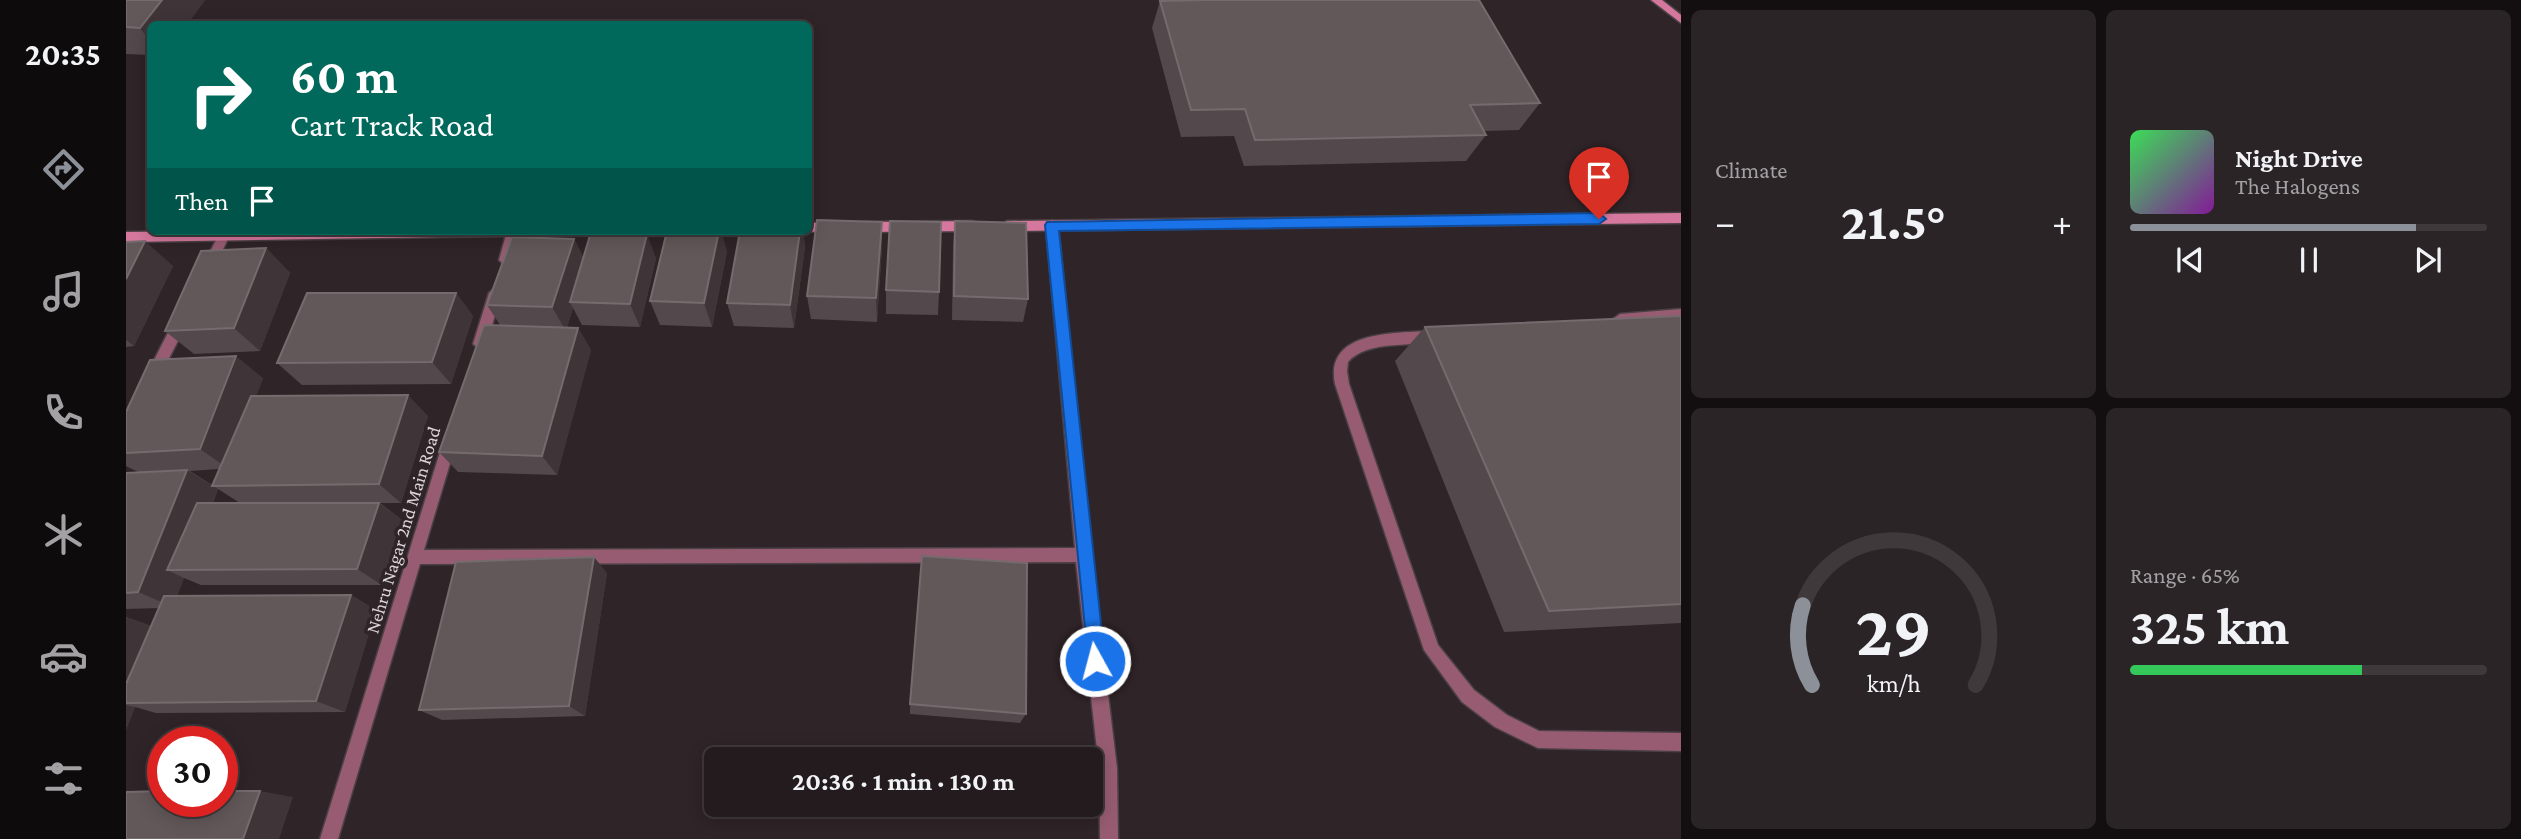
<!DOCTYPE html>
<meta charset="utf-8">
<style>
:root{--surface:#231b1e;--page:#2b2427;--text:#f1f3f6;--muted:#a3a1a4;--line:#40393c;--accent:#8c9099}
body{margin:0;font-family:"Crimson Pro",serif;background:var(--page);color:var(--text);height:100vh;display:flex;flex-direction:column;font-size:26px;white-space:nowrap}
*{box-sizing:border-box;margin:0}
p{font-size:23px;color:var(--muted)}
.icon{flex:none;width:38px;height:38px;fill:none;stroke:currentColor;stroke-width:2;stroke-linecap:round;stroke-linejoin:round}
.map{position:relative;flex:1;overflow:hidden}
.drawer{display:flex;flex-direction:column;gap:10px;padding:10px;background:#130f10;width:840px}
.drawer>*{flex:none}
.guide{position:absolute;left:21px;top:21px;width:665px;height:214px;border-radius:10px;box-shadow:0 4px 18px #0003,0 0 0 2px var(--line);background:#00695c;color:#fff;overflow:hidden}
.speed{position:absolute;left:21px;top:726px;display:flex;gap:14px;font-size:35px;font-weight:700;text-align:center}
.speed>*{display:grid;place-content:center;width:91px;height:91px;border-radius:50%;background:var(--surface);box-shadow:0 4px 18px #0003,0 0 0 2px var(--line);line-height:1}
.speed .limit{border:10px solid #d22;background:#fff;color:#111}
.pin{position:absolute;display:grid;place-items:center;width:60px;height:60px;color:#fff;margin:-72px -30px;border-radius:50% 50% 50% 0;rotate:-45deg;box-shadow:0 0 7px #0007}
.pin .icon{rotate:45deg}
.me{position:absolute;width:77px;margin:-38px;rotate:353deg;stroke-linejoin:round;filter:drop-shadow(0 0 5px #0008)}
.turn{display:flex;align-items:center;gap:24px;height:147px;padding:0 28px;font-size:32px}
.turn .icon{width:91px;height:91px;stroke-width:2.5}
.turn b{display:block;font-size:49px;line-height:60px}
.then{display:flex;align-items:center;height:66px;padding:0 28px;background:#0003;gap:14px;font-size:26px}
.big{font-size:52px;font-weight:700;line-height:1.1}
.drawer .card{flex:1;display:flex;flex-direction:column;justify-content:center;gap:10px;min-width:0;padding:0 24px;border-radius:10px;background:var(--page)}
.drawer .dial{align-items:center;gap:0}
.dial svg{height:182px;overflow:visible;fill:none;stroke:var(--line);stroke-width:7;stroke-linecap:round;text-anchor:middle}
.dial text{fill:var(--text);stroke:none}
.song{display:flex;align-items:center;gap:21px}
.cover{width:84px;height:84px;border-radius:10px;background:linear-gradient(135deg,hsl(130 70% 55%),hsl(290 70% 35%))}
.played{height:7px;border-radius:4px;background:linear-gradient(90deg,var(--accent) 80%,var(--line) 80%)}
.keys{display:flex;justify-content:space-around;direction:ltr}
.heat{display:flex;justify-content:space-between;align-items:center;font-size:38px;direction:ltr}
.charge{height:10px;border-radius:5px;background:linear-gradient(90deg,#34c759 65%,var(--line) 0)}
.drawer .tiles{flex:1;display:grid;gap:10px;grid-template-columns:repeat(2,1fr)}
.trip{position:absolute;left:578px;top:747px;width:399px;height:70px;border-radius:10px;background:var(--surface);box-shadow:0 4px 18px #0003,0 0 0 2px var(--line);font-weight:700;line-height:70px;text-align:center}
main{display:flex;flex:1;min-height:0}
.tab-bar{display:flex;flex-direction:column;width:126px;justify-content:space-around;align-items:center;background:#0e0b0c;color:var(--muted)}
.tab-bar .icon{width:49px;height:49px}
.tab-bar .active{color:var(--accent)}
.tab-bar b{font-size:32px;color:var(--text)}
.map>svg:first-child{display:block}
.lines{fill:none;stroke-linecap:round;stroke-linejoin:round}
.lane-casing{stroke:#4b4044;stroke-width:3}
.street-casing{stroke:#4b4044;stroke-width:3}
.secondary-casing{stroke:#4b4044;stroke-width:3}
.lane{fill:#975c72;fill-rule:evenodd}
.street{fill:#975c72;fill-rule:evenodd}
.secondary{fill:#d6789d;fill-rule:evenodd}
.wall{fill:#53484b;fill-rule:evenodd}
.shaded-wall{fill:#3f3437}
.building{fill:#62585a;stroke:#756b6e;stroke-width:2}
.route{fill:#1a73e8;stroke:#114b97;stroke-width:2}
.labels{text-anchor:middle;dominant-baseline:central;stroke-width:7;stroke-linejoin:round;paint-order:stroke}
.street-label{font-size:19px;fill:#dbd4d6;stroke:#2f2428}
</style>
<main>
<nav class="tab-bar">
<b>20:35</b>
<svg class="icon active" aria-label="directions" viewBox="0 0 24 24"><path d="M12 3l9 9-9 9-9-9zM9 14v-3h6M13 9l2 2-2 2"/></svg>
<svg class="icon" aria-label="music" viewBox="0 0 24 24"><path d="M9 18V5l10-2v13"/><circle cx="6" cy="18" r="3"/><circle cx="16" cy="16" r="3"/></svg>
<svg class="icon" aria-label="phone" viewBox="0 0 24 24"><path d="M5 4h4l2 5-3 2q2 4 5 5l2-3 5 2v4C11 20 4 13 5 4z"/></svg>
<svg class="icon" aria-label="climate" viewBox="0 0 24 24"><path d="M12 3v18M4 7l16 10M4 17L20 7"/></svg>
<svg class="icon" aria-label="car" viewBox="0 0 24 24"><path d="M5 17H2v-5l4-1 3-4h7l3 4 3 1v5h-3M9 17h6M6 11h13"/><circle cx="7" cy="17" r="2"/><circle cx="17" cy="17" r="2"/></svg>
<svg class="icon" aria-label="filters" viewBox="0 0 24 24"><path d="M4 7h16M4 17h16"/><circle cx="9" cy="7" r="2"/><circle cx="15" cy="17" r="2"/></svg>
</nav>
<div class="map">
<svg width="1555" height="839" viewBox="0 0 1555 839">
<rect width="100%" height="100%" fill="#2f2428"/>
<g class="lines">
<g class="lane-casing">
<g id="lane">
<path d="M 1555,309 L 1555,319 L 1494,324 L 1487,319 L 1494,314 Z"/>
<path d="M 1306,331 L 1313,336 C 1301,351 1245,336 1222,362 L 1221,371 L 1223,384 L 1312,645 L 1348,690 L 1381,715 L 1413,731 L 1555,733 L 1555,751 L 1412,748 L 1369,727 L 1336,702 L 1298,650 L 1209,384 C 1198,330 1270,333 1306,331 Z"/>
</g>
</g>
<g class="street-casing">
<g id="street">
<path d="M 926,220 L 932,225 L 965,555 L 991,768 L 992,839 L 974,839 L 973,768 L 950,562 L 294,564 L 212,839 L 194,839 L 319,436 L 324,434 L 329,436 L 331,440 L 298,550 L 949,548 L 920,225 Z"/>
<path d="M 381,231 L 393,231 L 385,260 L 379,265 L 373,260 Z"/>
<path d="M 94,232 L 100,231 L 104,235 L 86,271 L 78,271 L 76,268 Z"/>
<path d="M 369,288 L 375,293 L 361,344 L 354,349 L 347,344 L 363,293 Z"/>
<path d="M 55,316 L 62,321 L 33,378 L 23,378 L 21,374 L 23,370 L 50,317 Z"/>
</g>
</g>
<g class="secondary-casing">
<g id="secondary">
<path d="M 1525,0 L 1536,0 L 1555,15 L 1555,23 Z"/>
<path d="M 1555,213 L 1555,223 L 881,231 L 875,226 L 881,221 Z"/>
<path d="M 847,221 L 853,226 L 847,231 L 737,232 L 731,227 L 737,222 Z"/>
<path d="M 682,223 L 707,223 L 713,228 L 707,233 L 678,231 L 682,231 Z"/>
<path d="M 85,231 L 384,231 L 378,236 L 0,242 L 0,232 Z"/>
</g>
</g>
<use href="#lane" class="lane"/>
<use href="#street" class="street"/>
<use href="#secondary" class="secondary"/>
</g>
<g class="wall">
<path d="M 0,0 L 79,0 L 61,24 L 24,24 L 24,55 L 0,54 Z"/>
<path d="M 1034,1 L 1414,103 L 1393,130 L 1358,131 L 1360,135 L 1340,161 L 1118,166 L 1108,136 L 1055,137 L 1026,28 Z"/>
<path d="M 829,221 L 902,299 L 897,322 L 826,320 L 827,246 Z"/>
<path d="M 756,222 L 756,247 L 751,322 L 685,319 L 681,296 Z"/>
<path d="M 614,231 L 677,231 L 679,247 L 668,328 L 608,326 L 601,303 Z"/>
<path d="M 448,239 L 457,257 L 530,258 L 514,327 L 456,325 L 447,308 L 441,327 L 452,328 L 465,350 L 431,475 L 332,472 L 313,452 L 374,325 L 361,305 Z"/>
<path d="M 0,242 L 47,266 L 8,346 L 0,347 Z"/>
<path d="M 140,248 L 164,273 L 134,351 L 68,354 L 39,331 Z"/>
<path d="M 601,251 L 586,327 L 534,325 L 524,301 Z"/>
<path d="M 760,290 L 813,292 L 812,315 L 760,314 Z"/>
<path d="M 330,293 L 347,316 L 325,384 L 176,385 L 151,363 Z"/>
<path d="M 1555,316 L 1555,623 L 1378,632 L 1269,361 L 1299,327 Z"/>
<path d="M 137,378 L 130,396 L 302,416 L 275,503 L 254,503 L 276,520 L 256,585 L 75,585 L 58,578 L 51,596 L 225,595 L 250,610 L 219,712 L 30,713 L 9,707 L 0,730 L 0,617 L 25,626 L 34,608 L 0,609 L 0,473 L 12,472 L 0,466 L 0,412 ZM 93,469 L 86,485 L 64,471 ZM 92,489 L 114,503 L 87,503 Z"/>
<path d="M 481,573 L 459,716 L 316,720 L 293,710 Z"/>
<path d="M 784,704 L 900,714 L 894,723 L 784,714 Z"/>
</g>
<g class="shaded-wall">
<path d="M 36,0 L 79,0 L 61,24 L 24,24 L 24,41 L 14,28 Z"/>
<path d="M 756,222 L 756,247 L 751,322 L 750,298 Z"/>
<path d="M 593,231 L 595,231 L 601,251 L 586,327 L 578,303 Z"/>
<path d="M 674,231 L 677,231 L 679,247 L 668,328 L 664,305 Z"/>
<path d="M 521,234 L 530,258 L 514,327 L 504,304 Z"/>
<path d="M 448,239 L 460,264 L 444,302 L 447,308 L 440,331 L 426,307 Z"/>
<path d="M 19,241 L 47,266 L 8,346 L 0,340 L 0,279 Z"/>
<path d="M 140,248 L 164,273 L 134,351 L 108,328 Z"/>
<path d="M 330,293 L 347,316 L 325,384 L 306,362 Z"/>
<path d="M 452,328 L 465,350 L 431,475 L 416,456 Z"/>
<path d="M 110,356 L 137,378 L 103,469 L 74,449 Z"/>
<path d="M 282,395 L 302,416 L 275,503 L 253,484 Z"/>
<path d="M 61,470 L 92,489 L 61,570 L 41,570 L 58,578 L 47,607 L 12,592 Z"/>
<path d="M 253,503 L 276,520 L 256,585 L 231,569 Z"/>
<path d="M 468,557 L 481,573 L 459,716 L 443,706 Z"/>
<path d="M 225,595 L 250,610 L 219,712 L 190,701 Z"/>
<path d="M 1,617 L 37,631 L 0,703 L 0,620 Z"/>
<path d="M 0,705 L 9,707 L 0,730 Z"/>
<path d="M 134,791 L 167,797 L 153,839 L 117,839 Z"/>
</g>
<g class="building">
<path d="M 0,0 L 36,0 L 14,28 L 0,27 Z"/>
<path d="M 1076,0 L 1353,0 L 1414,103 L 1344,105 L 1360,135 L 1129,140 L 1119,109 L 1065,110 L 1034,1 Z"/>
<path d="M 691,220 L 756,222 L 750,298 L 681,296 Z"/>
<path d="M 764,221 L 815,222 L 813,292 L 760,290 Z"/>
<path d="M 829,221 L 900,223 L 902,299 L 828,296 Z"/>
<path d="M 541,231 L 593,231 L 578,303 L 524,301 Z"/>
<path d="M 614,231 L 674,231 L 664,305 L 601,303 Z"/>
<path d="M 465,232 L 521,234 L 504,304 L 444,302 Z"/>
<path d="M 386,237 L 448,239 L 426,307 L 361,305 Z"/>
<path d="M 19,241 L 0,279 L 0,242 Z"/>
<path d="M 140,248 L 108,328 L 39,331 L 75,251 Z"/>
<path d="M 181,293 L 330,293 L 306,362 L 151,363 Z"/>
<path d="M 1555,316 L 1555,604 L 1423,611 L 1299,327 Z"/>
<path d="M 358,325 L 452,328 L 416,456 L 313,452 Z"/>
<path d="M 110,356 L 74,449 L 0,453 L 0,412 L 24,360 Z"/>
<path d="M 282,395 L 253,484 L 86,486 L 125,396 Z"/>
<path d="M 61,470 L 12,592 L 0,593 L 0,473 Z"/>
<path d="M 71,503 L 253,503 L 231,569 L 41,570 Z"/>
<path d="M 796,556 L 901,563 L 900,714 L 784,704 Z"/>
<path d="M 468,557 L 443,706 L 293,710 L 330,562 Z"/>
<path d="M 225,595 L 190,701 L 0,703 L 0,684 L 38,596 Z"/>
<path d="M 37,791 L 37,802 L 96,802 L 96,791 L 134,791 L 117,839 L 0,839 L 0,792 Z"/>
</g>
<path class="route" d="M 1473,213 L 1480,219 L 1473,224 L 933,231 L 979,661 L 976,668 L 969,671 L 963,668 L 919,225 L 921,222 Z"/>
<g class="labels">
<g class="street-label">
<text transform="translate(277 530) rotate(-73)">Nehru Nagar 2nd Main Road</text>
</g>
</g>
</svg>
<div class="speed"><div class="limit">30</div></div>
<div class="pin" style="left:1473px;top:219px;background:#d93025"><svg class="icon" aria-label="arrive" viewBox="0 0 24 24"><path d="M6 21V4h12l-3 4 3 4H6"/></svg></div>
<svg class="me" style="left:969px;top:661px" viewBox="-20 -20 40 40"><circle r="17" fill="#1a73e8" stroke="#fff" stroke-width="3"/><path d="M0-11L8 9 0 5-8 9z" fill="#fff"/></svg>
<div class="trip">20:36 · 1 min · 130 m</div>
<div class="guide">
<div class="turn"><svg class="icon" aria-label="right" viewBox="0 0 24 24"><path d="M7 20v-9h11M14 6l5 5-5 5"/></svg><div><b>60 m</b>Cart Track Road</div></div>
<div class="then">Then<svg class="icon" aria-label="arrive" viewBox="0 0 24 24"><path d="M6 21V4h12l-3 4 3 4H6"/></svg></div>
</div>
</div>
<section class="drawer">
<div class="tiles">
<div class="card"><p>Climate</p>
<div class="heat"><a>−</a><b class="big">21.5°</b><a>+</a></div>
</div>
<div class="card">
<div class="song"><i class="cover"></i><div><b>Night Drive</b><p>The Halogens</p></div></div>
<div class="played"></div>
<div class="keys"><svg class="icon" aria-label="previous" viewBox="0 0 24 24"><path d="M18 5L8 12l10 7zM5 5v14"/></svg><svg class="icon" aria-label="pause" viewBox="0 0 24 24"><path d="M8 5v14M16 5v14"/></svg><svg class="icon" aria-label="next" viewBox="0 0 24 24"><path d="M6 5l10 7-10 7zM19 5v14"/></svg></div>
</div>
<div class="card dial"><svg viewBox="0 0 100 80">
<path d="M14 69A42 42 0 1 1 86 69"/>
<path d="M14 69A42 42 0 0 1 10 34" stroke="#8c9099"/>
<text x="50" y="56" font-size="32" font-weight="700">29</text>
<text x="50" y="72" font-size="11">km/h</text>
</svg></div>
<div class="card"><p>Range · 65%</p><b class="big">325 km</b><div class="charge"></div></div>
</div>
</section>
</main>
